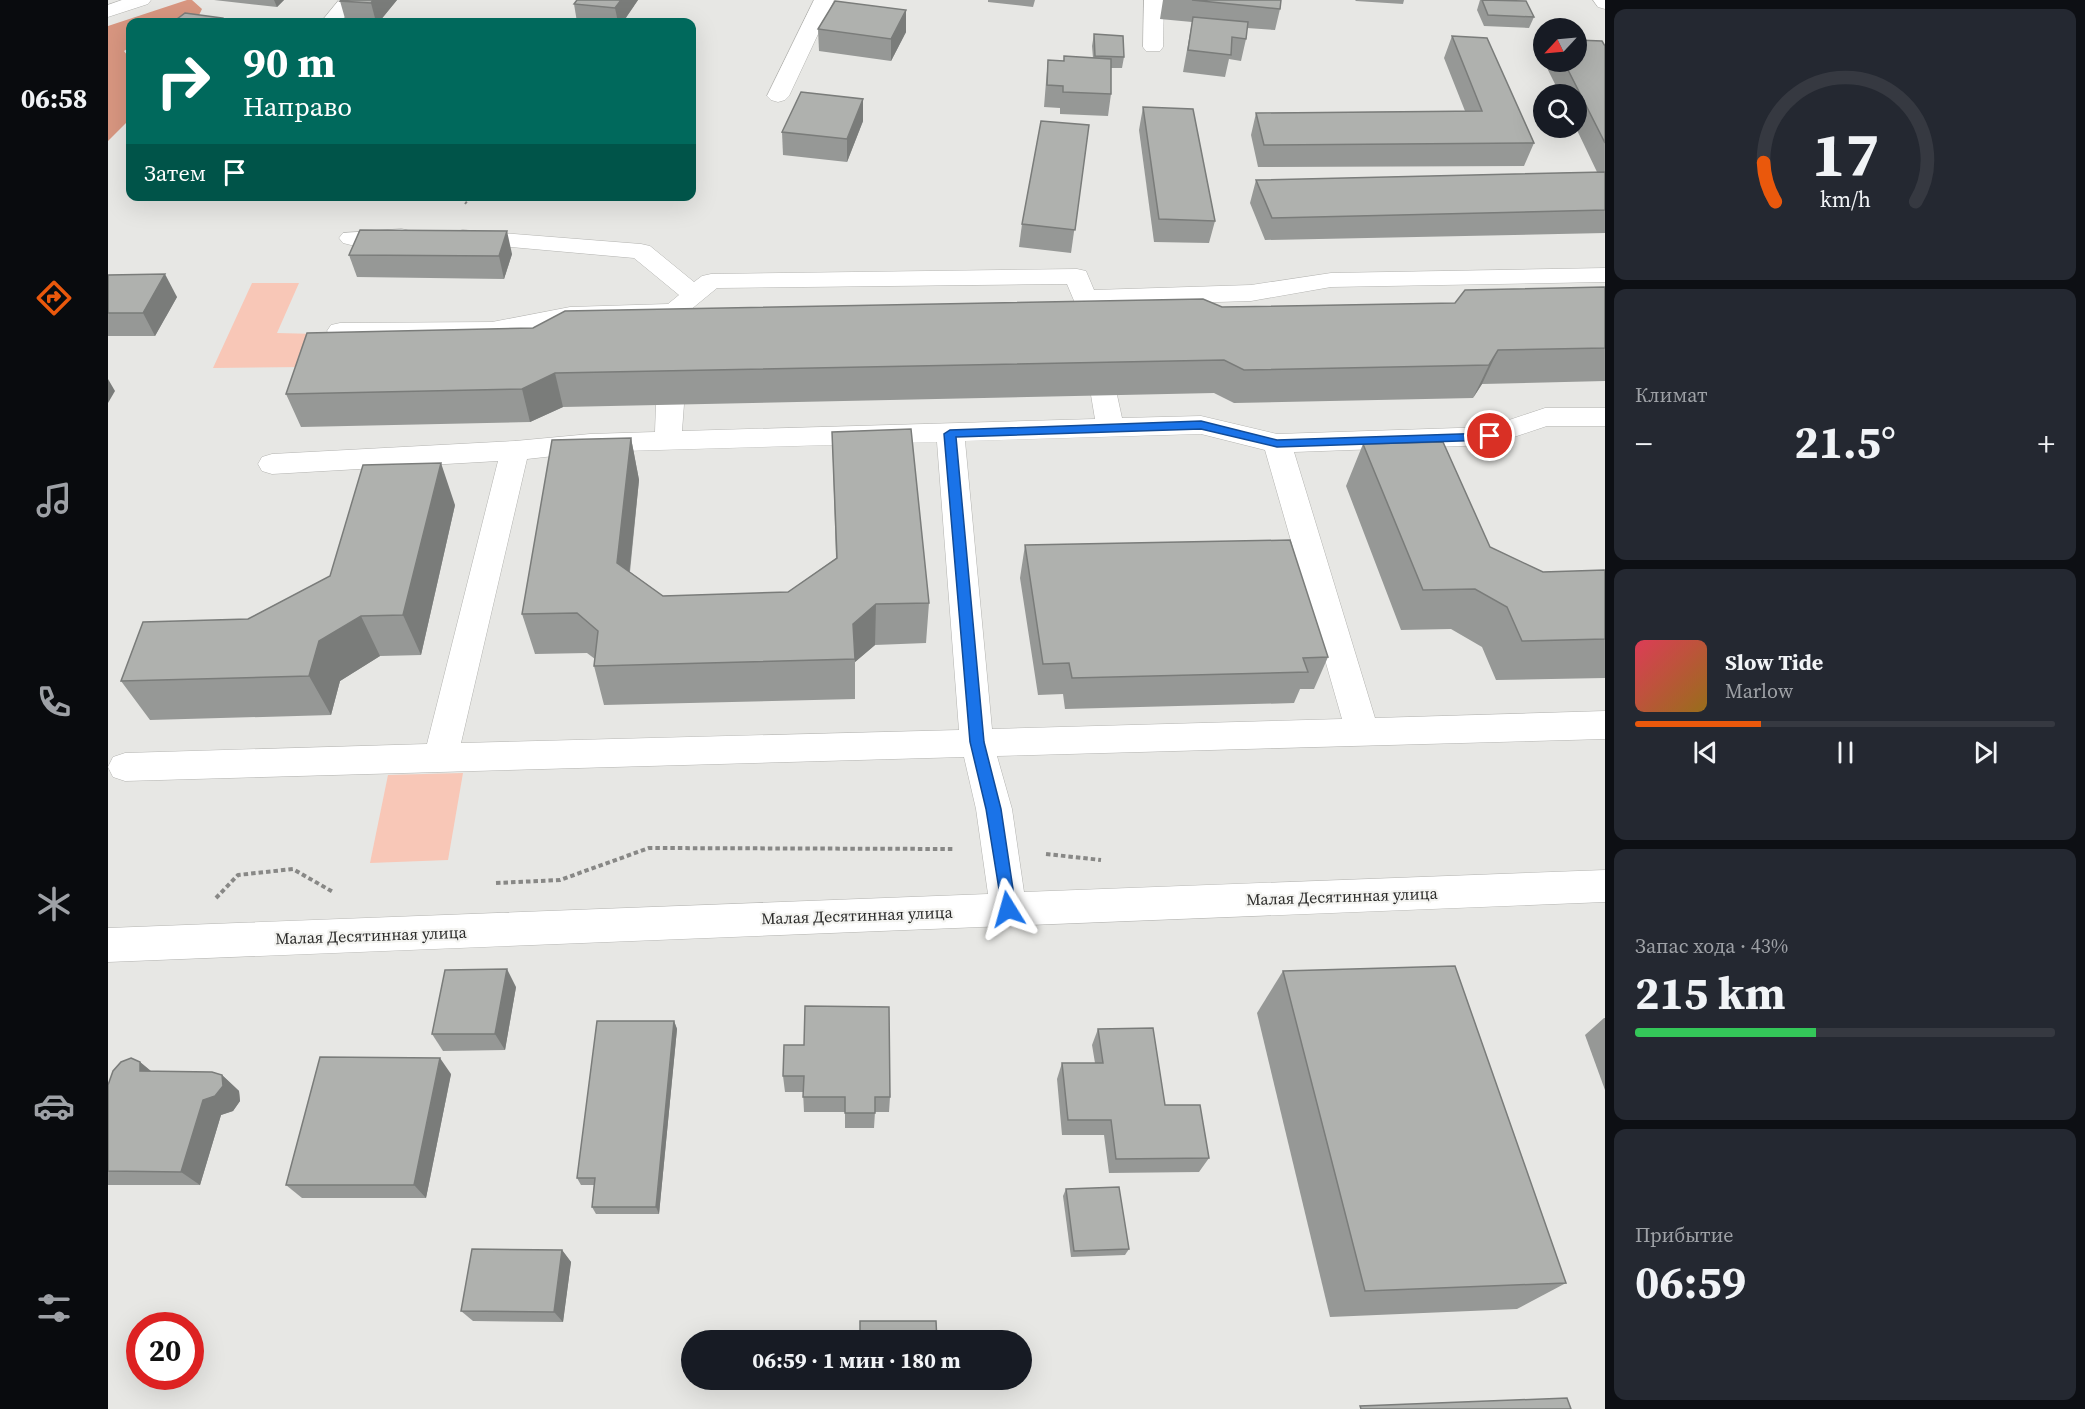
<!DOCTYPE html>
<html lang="ru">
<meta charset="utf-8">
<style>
:root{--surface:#171b24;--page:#242831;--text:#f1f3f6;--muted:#9ea1a6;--line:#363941;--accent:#ea580c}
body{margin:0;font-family:"Source Serif 4",serif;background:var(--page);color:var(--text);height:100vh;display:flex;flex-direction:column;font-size:22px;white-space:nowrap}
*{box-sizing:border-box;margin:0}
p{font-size:20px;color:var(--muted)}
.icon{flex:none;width:33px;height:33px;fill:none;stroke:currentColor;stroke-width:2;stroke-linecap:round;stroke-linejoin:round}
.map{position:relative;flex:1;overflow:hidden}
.sheet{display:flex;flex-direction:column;gap:9px;padding:9px;background:#0d0f14;width:480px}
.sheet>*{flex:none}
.guide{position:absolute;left:18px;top:18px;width:570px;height:183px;border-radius:12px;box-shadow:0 6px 24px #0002;background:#00695c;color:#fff;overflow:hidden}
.needle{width:39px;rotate:244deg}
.fabs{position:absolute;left:1425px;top:18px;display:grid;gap:12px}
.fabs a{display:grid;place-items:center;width:54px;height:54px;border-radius:50%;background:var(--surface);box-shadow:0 6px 24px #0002;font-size:30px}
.speed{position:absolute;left:18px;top:1312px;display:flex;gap:12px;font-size:30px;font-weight:700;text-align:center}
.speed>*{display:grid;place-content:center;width:78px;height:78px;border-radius:50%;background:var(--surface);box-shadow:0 6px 24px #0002;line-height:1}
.speed .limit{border:9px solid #d22;background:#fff;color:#111}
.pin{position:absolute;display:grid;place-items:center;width:51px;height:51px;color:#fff;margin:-26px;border:3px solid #fff;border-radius:50%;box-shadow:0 2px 6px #0007}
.me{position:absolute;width:66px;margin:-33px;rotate:352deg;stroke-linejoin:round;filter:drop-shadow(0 0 4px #0008)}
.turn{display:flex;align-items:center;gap:21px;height:126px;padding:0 18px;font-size:27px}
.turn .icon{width:78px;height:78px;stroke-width:2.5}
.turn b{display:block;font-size:42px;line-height:51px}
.then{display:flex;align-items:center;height:57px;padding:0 18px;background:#0003;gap:12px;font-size:22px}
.big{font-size:45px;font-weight:700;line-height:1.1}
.sheet .card{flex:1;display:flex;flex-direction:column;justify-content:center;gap:9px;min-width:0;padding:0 21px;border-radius:12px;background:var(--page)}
.sheet .dial{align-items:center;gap:0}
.dial svg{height:156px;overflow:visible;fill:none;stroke:var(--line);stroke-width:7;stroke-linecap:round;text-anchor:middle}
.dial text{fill:var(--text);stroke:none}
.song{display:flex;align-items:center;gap:18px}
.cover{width:72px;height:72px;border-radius:9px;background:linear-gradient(135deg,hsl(350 70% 55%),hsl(40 70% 35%))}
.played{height:6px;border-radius:3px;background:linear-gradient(90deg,var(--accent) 30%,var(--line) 30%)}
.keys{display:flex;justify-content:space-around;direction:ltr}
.heat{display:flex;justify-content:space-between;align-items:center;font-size:33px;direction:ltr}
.charge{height:9px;border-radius:4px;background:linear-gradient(90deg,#34c759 43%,var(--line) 0)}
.trip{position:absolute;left:573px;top:1330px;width:351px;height:60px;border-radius:30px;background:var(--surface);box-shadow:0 6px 24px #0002;font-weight:700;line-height:60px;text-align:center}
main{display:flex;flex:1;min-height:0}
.tab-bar{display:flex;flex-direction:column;width:108px;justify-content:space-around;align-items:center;background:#090b0e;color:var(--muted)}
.tab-bar .icon{width:42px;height:42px}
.tab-bar .active{color:var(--accent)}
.tab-bar b{font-size:27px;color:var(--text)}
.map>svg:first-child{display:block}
.green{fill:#f8c7b7}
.forest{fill:#d89680}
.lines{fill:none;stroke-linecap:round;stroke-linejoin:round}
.minor-casing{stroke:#b3b3b0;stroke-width:1}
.path-far1{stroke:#888886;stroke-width:2;stroke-dasharray:3 2;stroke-linecap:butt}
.path{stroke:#888886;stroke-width:4;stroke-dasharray:4.5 3;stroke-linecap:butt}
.minor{fill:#fff;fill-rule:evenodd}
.wall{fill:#969896}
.shaded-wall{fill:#7a7c7a}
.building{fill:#afb1ae;stroke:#7a7c7a;stroke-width:1.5}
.route{fill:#1a73e8;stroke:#114b97;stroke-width:1.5}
.labels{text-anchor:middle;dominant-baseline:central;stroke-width:4.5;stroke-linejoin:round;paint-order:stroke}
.street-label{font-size:16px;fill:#2b2b2a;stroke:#f4f4f1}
</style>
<main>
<nav class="tab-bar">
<b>06:58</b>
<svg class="icon active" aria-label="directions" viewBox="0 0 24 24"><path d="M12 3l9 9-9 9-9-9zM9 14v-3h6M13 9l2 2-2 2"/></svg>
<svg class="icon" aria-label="music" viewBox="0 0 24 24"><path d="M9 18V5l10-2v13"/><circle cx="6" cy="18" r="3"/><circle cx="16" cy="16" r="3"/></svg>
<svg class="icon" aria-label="phone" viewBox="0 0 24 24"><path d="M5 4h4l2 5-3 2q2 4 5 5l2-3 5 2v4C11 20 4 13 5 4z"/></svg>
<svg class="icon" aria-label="climate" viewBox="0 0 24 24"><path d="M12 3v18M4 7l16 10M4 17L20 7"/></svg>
<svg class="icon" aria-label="car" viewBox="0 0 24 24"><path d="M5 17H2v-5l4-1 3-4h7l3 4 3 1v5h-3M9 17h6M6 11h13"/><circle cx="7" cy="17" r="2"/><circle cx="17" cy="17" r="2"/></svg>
<svg class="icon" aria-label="filters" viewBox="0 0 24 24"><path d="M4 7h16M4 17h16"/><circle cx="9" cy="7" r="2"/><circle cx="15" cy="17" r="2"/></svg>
</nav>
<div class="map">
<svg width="1497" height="1409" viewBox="0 0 1497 1409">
<rect width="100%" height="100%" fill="#e7e7e4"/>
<g class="green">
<path d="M 144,283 L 191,283 L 169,333 L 209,334 L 196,367 L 105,368 Z"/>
<path d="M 355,773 L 340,860 L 262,863 L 280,775 Z"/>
</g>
<path class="forest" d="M 79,0 L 84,0 L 94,9 L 88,21 L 22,22 L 22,47 L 16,51 L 22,59 L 22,119 L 0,141 L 0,26 Z"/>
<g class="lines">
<g class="minor-casing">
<g id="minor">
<path d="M 14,0 L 43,0 L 40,4 L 0,17 L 0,5 Z"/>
<path d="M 231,0 L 252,0 L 232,22 L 213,22 Z"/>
<path d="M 706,0 L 726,0 L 681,96 L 677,100 L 670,102 L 663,100 L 659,96 Z"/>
<path d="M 1036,0 L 1056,0 L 1055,47 L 1052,51 L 1038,51 L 1035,47 Z"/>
<path d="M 1485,0 L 1497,0 L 1497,9 L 1490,7 Z"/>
<path d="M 294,229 L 302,231 L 306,236 L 302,241 L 243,245 L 235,243 L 231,238 L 235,233 Z"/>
<path d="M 355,230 L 533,244 L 542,246 L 586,282 L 594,276 L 603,274 L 969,269 L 978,271 L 986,290 L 1143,285 L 1223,273 L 1497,268 L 1497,282 L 1223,287 L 1143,301 L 976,306 L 967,303 L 959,284 L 609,288 L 575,316 L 566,319 L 462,323 L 384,338 L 232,339 L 223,337 L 219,331 L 223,325 L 232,323 L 384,322 L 462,307 L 560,304 L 571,295 L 526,258 L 347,242 L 343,237 L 347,232 Z"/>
<path d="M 996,386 L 1006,389 L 1009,395 L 1014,418 L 1093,416 L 1169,434 L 1380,427 L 1437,408 L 1497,408 L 1497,426 L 1439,426 L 1382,445 L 1186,452 L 1267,718 L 1497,711 L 1497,739 L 889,756 L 904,809 L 916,892 L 1497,870 L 1497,902 L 0,962 L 0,928 L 880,894 L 868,809 L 856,757 L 17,781 L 5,777 L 0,767 L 5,757 L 17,753 L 319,744 L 390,461 L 164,474 L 154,471 L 150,464 L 154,457 L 164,454 L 407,441 L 482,434 L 547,432 L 548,404 L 552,398 L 562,395 L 572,398 L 576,404 L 574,431 L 987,419 L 983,395 L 986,389 ZM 1093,434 L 1157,450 L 1234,719 L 884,729 L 857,441 ZM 829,442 L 851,730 L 353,743 L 419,459 L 482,452 Z"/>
</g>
</g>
<path class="path-far1" d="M 357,204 L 363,196"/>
<g class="path">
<path d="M 938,854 L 993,860"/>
<path d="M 388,883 L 452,880 L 541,848 L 846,849"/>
<path d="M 108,898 L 130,875 L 185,869 L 225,892"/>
</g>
<use href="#minor" class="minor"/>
</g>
<g class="wall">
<path d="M 106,0 L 176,0 L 169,7 Z"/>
<path d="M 233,0 L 289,0 L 271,22 L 219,22 L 238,22 L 232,1 Z"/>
<path d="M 469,0 L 530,0 L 515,22 L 469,22 L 466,4 Z"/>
<path d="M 880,0 L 927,0 L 925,7 L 880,2 Z"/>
<path d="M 1055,0 L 1173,0 L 1172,9 L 1167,30 L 1139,28 L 1138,39 L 1133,61 L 1121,59 L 1117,77 L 1075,72 L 1084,22 L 1052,19 Z"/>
<path d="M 1247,0 L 1296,0 L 1295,4 L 1248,1 Z"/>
<path d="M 1372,0 L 1402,0 L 1426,17 L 1421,28 L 1376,26 L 1369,10 Z"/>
<path d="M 710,29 L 798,32 L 783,61 L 711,51 Z"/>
<path d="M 986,34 L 1016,57 L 1014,68 L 1003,68 L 1003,94 L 1000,116 L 952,114 L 952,108 L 936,107 L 938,82 L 940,60 L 956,61 L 985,58 L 984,46 Z"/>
<path d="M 1344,36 L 1426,143 L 1416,166 L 1150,167 L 1143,135 L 1148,113 L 1357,111 L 1336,58 Z"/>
<path d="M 1497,46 L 1497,233 L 1157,240 L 1142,203 L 1148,180 L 1489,172 L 1468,128 L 1468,94 L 1452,94 L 1436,62 L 1468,62 Z"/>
<path d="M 755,99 L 755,121 L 739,162 L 675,155 L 674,132 Z"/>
<path d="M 1035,107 L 1107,221 L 1101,243 L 1046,242 L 1031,130 Z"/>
<path d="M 981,125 L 963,253 L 911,247 L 914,224 Z"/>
<path d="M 404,254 L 396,279 L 249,277 L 241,255 Z"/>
<path d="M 0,275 L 69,297 L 47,336 L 0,336 Z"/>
<path d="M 1497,287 L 1497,381 L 1374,384 L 1365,398 L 1126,403 L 1106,393 L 455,407 L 422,422 L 193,427 L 178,394 L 425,328 L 1114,307 L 1347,303 Z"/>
<path d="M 724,432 L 821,603 L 818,643 L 767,645 L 747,662 L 747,699 L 496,705 L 486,666 L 487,659 L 479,653 L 427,654 L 414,614 L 523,438 L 531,480 L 522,572 L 555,596 L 680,592 L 728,558 Z"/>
<path d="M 1255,444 L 1382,547 L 1435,572 L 1497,570 L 1497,678 L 1388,680 L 1374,647 L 1343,629 L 1293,630 L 1238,486 Z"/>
<path d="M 347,505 L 313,655 L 272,656 L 232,681 L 223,715 L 42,720 L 13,681 L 140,619 L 222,576 Z"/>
<path d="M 917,545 L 1220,657 L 1206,689 L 1192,689 L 1186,703 L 957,709 L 955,694 L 930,695 L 912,578 Z"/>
<path d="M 1175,971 L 1458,1283 L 1409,1309 L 1222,1317 L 1149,1013 Z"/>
<path d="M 408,987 L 397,1050 L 335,1051 L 324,1034 Z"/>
<path d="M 1496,1018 L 1497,1018 L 1497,1090 L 1477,1035 Z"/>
<path d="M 566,1021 L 569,1029 L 551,1214 L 488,1214 L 484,1207 L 486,1185 L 473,1185 L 469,1178 Z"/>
<path d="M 990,1029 L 1057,1105 L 1101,1158 L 1091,1172 L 1001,1173 L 996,1135 L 954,1135 L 949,1079 L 954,1063 L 987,1063 L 984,1045 Z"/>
<path d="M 696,1045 L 782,1097 L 781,1112 L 767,1112 L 766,1128 L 737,1128 L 737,1112 L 696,1112 L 695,1092 L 677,1092 L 675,1076 Z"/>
<path d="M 32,1062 L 43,1071 L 114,1075 L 131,1091 L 132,1101 L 125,1111 L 113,1115 L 92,1185 L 0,1185 L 0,1085 Z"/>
<path d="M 343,1074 L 318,1198 L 194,1198 L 178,1185 Z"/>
<path d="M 958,1189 L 1021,1249 L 1017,1255 L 963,1257 L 955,1196 Z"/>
<path d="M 454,1250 L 463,1262 L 455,1322 L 365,1321 L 353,1311 Z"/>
</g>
<g class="shaded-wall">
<path d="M 166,0 L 176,0 L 169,7 Z"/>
<path d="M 265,0 L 289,0 L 271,22 L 268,22 L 263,3 Z"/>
<path d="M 513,0 L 530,0 L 515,22 L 510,22 L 507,8 Z"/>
<path d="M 798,10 L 798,32 L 783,61 L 783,39 Z"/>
<path d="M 114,18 L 116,22 L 108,22 Z"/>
<path d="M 755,99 L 755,121 L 739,162 L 739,139 Z"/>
<path d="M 399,231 L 404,254 L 396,279 L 391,256 Z"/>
<path d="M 57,274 L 69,297 L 47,336 L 35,313 Z"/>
<path d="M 1390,350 L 1374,384 L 1365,398 L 1381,365 Z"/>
<path d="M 447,373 L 455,407 L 422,422 L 414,389 Z"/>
<path d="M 0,379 L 7,391 L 0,403 Z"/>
<path d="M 523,438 L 531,480 L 518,604 L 509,563 Z"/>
<path d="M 333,463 L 347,505 L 313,655 L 295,615 Z"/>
<path d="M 768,604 L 767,645 L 747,662 L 745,624 Z"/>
<path d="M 253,616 L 272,656 L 232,681 L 223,715 L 201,676 L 211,641 Z"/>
<path d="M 399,969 L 408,987 L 397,1050 L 387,1034 Z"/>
<path d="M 566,1021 L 569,1029 L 551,1214 L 548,1207 Z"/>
<path d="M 332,1058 L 343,1074 L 318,1198 L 306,1185 Z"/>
<path d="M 32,1062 L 51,1078 L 32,1071 Z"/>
<path d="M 114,1075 L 131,1091 L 132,1101 L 125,1111 L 113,1115 L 92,1185 L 73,1172 L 95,1100 Z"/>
<path d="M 454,1250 L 463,1262 L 455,1322 L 446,1312 Z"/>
</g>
<g class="building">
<path d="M 233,0 L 265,0 L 263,3 L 232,1 Z"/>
<path d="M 469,0 L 513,0 L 507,8 L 466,4 Z"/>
<path d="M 1084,0 L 1173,0 L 1172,9 Z"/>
<path d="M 1374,0 L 1418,1 L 1426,17 L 1380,15 Z"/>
<path d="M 727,1 L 798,10 L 783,39 L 710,29 Z"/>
<path d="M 77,13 L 114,18 L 108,22 L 65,22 Z"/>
<path d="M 1085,17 L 1140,22 L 1138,39 L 1124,37 L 1123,55 L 1080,50 Z"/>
<path d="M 221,20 L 249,22 L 219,22 Z"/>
<path d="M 986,34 L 1015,36 L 1016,57 L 987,56 Z"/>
<path d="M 1344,36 L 1379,38 L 1426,143 L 1156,145 L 1148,113 L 1374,111 Z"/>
<path d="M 1468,40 L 1494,41 L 1497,46 L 1497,143 L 1456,62 L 1468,62 Z"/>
<path d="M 956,56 L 1003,59 L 1003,94 L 955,92 L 955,86 L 939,85 L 940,60 L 956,61 Z"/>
<path d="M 693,92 L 755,99 L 739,139 L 674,132 Z"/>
<path d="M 1035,107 L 1085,109 L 1107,221 L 1051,219 Z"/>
<path d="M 933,121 L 981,125 L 967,230 L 914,224 Z"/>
<path d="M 1497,172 L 1497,210 L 1164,218 L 1148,180 Z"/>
<path d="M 252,230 L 399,231 L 391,256 L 241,255 Z"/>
<path d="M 57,274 L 35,313 L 0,313 L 0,275 Z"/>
<path d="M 1497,287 L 1497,348 L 1390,350 L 1381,365 L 1136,370 L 1116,360 L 447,373 L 414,389 L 178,394 L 199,333 L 425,328 L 457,311 L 1095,299 L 1114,307 L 1347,303 L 1357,290 Z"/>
<path d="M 803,429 L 821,603 L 768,604 L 745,624 L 747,659 L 486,666 L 490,631 L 469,613 L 414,614 L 444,440 L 523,438 L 509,563 L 555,596 L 680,592 L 729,558 L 724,432 Z"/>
<path d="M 1335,442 L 1382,547 L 1435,572 L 1497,570 L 1497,639 L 1414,641 L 1399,607 L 1367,589 L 1315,590 L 1255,444 Z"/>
<path d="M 333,463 L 295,615 L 253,616 L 211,641 L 201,676 L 13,681 L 35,622 L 140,619 L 222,576 L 255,465 Z"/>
<path d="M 1182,540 L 1220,657 L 1195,658 L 1200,672 L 964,678 L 961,663 L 935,664 L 917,545 Z"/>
<path d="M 1347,966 L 1458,1283 L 1257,1291 L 1175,971 Z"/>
<path d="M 399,969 L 387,1034 L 324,1034 L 337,970 Z"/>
<path d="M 697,1006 L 781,1007 L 782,1097 L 767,1097 L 767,1113 L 737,1113 L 737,1097 L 695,1097 L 696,1076 L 675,1076 L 676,1045 L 696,1045 Z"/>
<path d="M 489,1021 L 566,1021 L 548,1207 L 484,1207 L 487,1178 L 469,1178 Z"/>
<path d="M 1045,1028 L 1057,1105 L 1092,1105 L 1101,1158 L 1008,1159 L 1003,1120 L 960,1120 L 954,1063 L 995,1063 L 990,1029 Z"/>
<path d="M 212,1057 L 332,1058 L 306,1185 L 178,1185 Z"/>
<path d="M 23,1058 L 32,1062 L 32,1071 L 104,1072 L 114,1075 L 115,1086 L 107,1096 L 95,1100 L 73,1172 L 0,1171 L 0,1085 L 5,1071 L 13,1062 Z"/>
<path d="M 1011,1187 L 1021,1249 L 966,1251 L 958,1189 Z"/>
<path d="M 364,1249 L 454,1250 L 446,1312 L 353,1311 Z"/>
<path d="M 752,1321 L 828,1321 L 829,1341 L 752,1341 Z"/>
<path d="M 1459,1398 L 1463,1409 L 1253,1409 L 1252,1406 Z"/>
</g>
<path class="route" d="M 1093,421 L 1169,440 L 1382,433 L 1388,436 L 1382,440 L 1169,447 L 1093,429 L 848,437 L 876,742 L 893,809 L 908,909 L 906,914 L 900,916 L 895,914 L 878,809 L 862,742 L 836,434 L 842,430 Z"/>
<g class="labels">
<g class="street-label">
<text transform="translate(1234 896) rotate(-2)">Малая Десятинная улица</text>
<text transform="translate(749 915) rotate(-2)">Малая Десятинная улица</text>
<text transform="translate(263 935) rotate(-2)">Малая Десятинная улица</text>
</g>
</g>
</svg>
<div class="fabs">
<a><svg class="needle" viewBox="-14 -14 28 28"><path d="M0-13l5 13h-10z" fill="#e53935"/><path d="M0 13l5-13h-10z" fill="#9ea1a6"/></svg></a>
<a><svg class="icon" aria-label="search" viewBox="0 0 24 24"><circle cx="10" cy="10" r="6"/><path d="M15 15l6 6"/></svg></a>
</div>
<div class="speed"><div class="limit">20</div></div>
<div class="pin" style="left:1382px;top:436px;background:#d93025"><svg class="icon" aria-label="arrive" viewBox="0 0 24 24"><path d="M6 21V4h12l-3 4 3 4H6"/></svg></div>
<svg class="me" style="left:900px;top:909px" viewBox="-20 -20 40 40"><path d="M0-17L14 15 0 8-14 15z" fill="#1a73e8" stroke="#fff" stroke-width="4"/></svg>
<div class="trip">06:59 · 1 мин · 180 m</div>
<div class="guide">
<div class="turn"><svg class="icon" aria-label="right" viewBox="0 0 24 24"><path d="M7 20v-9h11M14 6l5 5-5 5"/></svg><div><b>90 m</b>Направо</div></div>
<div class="then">Затем<svg class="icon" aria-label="arrive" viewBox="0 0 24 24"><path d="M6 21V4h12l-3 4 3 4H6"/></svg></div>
</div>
</div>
<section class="sheet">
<div class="card dial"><svg viewBox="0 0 100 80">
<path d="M14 69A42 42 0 1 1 86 69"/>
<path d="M14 69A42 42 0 0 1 8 49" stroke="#ea580c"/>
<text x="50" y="56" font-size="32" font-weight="700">17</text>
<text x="50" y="72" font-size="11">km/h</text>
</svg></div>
<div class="card"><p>Климат</p>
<div class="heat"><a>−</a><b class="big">21.5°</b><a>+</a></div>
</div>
<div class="card">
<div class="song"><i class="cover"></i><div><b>Slow Tide</b><p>Marlow</p></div></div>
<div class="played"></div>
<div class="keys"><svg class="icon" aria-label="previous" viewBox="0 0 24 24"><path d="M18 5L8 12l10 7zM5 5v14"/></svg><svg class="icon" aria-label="pause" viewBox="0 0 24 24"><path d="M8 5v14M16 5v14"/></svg><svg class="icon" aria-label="next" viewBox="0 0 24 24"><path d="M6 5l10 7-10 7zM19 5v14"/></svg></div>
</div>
<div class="card"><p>Запас хода · 43%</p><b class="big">215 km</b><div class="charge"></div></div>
<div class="card"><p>Прибытие</p><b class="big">06:59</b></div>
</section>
</main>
